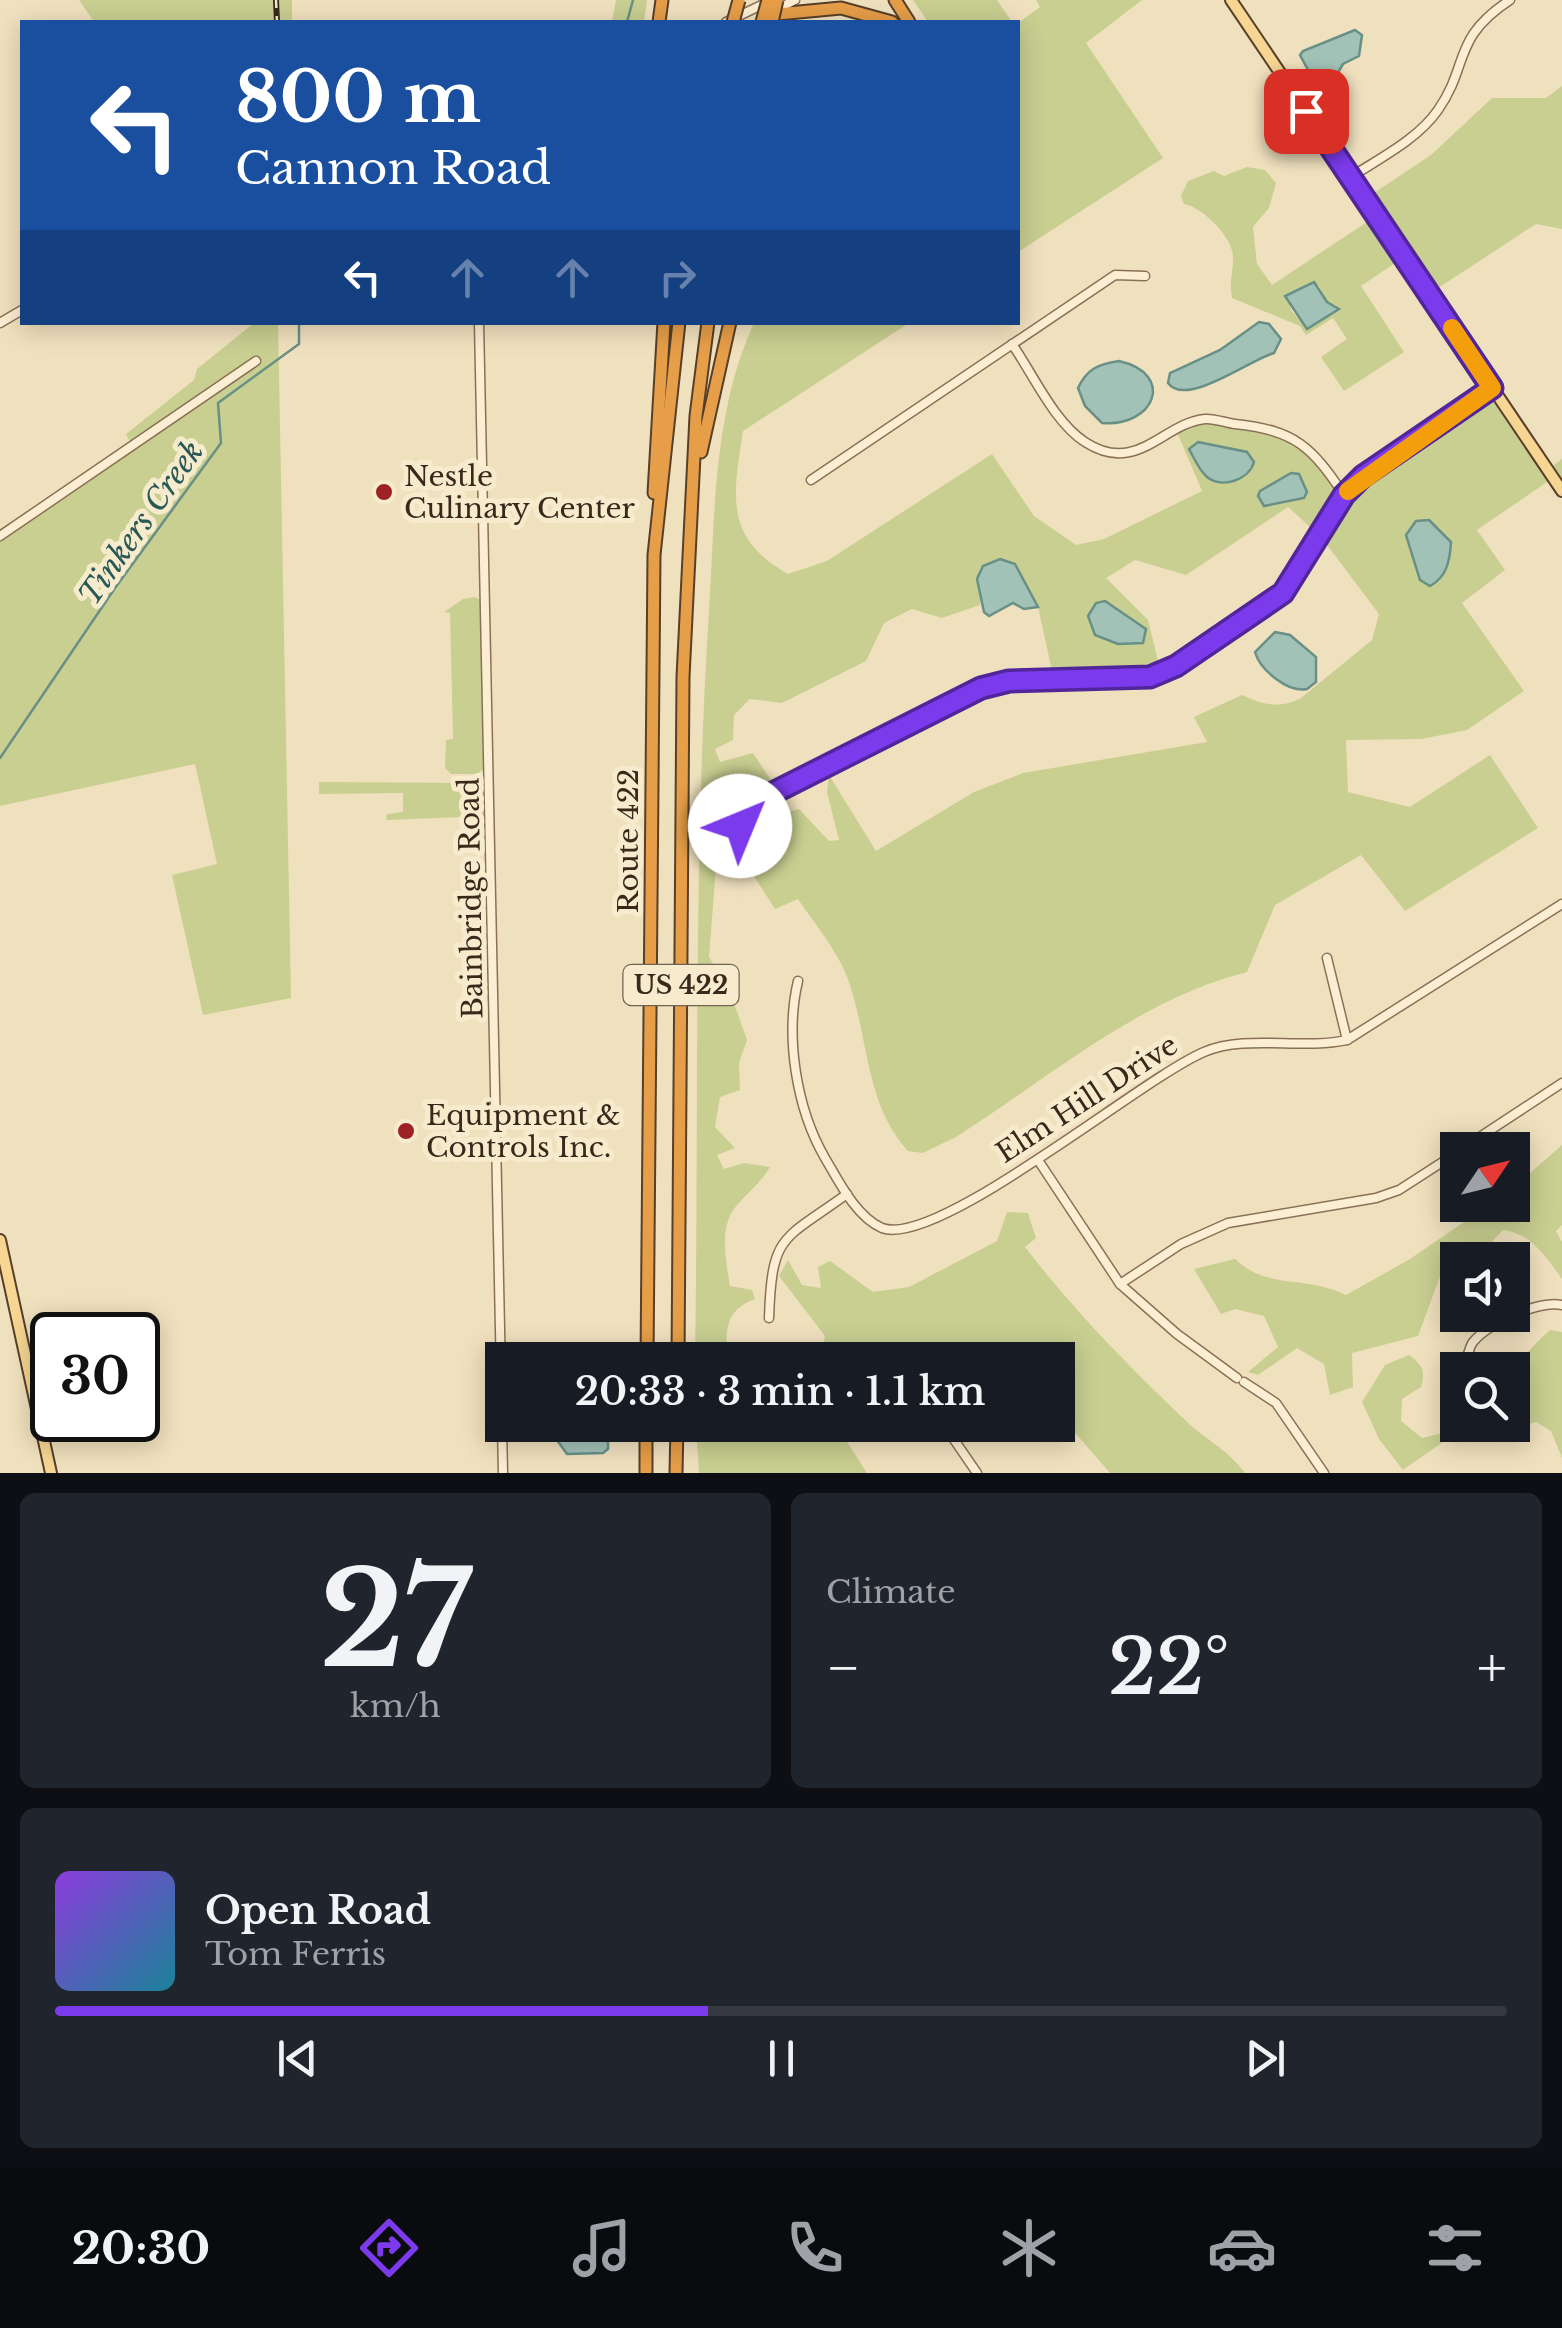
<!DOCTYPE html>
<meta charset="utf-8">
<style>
:root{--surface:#171b24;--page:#20242c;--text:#f1f3f6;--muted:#9ea1a6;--line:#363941;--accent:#7c3aed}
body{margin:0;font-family:"Libre Baskerville",serif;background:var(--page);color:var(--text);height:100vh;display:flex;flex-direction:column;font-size:38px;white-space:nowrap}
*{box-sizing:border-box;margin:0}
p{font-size:32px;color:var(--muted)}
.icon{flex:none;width:55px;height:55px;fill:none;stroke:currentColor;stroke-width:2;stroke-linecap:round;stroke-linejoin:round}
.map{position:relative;height:1473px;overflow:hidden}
.side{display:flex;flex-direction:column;gap:20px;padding:20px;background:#0d0f14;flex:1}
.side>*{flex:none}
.hud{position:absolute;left:20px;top:20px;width:1000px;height:305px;border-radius:0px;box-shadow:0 5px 25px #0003;background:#1a4fa0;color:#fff;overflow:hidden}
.needle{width:65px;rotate:55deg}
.buttons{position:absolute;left:1440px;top:1132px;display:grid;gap:20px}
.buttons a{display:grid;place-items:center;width:90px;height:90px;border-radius:0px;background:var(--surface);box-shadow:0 5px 25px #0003;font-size:50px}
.speed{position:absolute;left:30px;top:1312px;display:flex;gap:20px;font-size:50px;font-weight:700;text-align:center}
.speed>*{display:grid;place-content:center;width:130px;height:130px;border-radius:50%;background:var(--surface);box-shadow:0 5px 25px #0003;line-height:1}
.speed .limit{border:5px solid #111;border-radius:15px;background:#fff;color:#111}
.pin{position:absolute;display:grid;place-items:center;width:85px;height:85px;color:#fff;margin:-42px;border-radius:20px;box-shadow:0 5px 15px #0006}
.me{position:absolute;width:110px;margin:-55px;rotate:45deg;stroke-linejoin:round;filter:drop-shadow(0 0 8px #0008)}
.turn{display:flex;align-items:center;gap:35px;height:210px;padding:0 50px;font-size:45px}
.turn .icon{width:130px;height:130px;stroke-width:2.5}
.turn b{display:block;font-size:70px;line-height:85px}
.lanes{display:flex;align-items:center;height:95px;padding:0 50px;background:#0003;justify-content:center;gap:50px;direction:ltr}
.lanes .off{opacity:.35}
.big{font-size:75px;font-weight:600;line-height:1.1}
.side .tile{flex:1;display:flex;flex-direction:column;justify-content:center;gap:15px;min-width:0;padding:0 35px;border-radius:15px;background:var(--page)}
.side .dial{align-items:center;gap:0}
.dial b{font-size:130px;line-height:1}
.song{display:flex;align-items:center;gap:30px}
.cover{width:120px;height:120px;border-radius:15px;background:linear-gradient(135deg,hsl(270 70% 55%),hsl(190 70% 35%))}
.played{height:10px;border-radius:5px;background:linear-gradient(90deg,var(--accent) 45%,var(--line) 45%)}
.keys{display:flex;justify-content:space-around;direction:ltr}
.heat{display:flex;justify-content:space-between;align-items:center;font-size:55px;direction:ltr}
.side .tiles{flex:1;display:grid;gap:20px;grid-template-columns:1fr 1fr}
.tile:last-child{grid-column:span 2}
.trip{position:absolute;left:485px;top:1342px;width:590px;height:100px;border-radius:0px;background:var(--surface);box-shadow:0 5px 25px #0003;font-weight:600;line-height:100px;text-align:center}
.menu{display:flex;height:160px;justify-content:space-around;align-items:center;background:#090b0e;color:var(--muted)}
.menu .icon{width:70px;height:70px}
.menu .active{color:var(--accent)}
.menu b{font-size:45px;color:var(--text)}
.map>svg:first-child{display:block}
.green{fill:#c9cf91;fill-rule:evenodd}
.water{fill:#a2c2b8;stroke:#699086;stroke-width:2.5}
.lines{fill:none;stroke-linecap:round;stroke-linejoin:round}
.stream{stroke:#699086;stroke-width:2.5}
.minor-casing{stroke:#8a7156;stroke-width:11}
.major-casing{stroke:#573f2a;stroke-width:14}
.highway-casing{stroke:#573f2a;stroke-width:15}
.minor{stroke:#fbeed2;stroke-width:8}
.major{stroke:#f7d693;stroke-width:10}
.highway{stroke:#e69e48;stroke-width:11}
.rail-casing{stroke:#38291b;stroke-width:6}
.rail{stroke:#f7ebce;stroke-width:2.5;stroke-dasharray:8;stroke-linecap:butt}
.highway-bridge-casing{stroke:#573f2a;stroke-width:15;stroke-linecap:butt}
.highway-bridge{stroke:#e69e48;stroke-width:11}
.route-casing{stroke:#51269a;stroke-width:25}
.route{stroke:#7c3aed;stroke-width:18}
.slow{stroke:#f59e0b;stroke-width:18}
.poi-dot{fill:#9d2225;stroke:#f7ebce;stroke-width:4}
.labels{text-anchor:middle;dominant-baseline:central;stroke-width:10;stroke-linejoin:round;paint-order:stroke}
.shield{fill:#f7ebce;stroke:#716351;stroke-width:2.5}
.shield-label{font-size:25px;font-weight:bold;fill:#38291b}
.poi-label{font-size:28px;fill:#38291b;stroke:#f7ebce;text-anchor:start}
.street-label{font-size:28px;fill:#38291b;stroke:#f7ebce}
.water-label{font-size:30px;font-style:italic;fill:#295955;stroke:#f7ebce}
</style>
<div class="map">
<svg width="1562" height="1473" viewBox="0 0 1562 1473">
<rect width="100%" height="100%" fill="#f0e1be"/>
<g class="green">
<path d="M 79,0 L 292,0 L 292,22 L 94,22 Z"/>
<path d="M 616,0 L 647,0 L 644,22 L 612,22 Z"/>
<path d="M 913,0 L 997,0 L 1012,22 L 928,22 Z"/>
<path d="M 1036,0 L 1142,0 L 1086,43 L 1163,158 L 1018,252 L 1018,23 L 1040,7 Z"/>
<path d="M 1562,86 L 1562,229 L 1536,224 L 1429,294 L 1404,257 L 1361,286 L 1404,352 L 1344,391 L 1321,357 L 1347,339 L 1333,318 L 1306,335 L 1300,326 L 1232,298 C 1229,279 1233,274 1233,257 C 1233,237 1202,207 1184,204 L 1181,196 L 1188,181 L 1214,171 L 1224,176 L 1247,167 L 1265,170 L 1276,183 L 1269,208 L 1253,227 L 1257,264 L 1272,285 L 1376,216 L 1365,199 L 1431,155 L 1492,98 L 1546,98 ZM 1319,286 L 1327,302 L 1336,305 L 1336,312 L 1307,329 L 1291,310 L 1288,293 Z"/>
<path d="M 254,323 L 278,323 L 291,998 L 203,1015 L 172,875 L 217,864 L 195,764 L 0,806 L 0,536 L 132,447 L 126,434 L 194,380 L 197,369 Z"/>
<path d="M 754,323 L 909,323 L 743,431 C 733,497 724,538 788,574 L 827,561 L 992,454 L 1034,516 L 1076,545 L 1104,539 L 1202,491 L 1177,432 L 1204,419 L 1299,439 L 1344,494 L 1363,476 L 1490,391 L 1547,470 L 1562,459 L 1562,491 L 1553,478 L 1477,530 L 1505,570 L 1462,603 L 1524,691 L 1467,730 L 1421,739 L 1346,740 L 1348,792 L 1410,807 L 1490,755 L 1538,828 L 1405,911 L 1361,855 L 1275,905 L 1247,972 C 1139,999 1049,1078 956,1137 L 923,1153 L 908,1151 C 864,1103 869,1035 847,977 C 837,950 814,923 798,899 L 775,909 L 741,856 C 752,835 777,813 799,809 L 829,841 L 839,840 L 827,792 L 829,775 L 876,851 L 974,792 L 1023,773 L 1207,742 L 1194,717 L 1242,695 C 1263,705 1280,709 1301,698 L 1372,640 L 1379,614 L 1321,537 L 1288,507 L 1186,575 L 1135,560 L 1106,578 L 1148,620 L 1161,673 L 1054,680 L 1038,607 L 1015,564 L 980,591 L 980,605 L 942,618 L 912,609 L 884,623 L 866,661 L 782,703 L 750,699 L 734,715 L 733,740 L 715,749 L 720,762 L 753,753 L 771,780 L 763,788 L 727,804 L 729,846 L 717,854 L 709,957 L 730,992 L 747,1040 L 739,1063 L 740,1090 L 720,1097 L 715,1127 L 735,1148 L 717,1155 L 724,1169 L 744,1163 L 770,1167 C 760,1183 749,1192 737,1205 C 718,1227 726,1260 730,1286 L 752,1290 L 755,1299 C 724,1311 726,1330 727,1360 L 695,1360 C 699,1111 693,860 709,611 C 715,514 713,412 754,323 ZM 1451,542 L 1450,561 L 1439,581 L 1416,566 L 1414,549 Z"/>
<path d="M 475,597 L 487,604 L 491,763 L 477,774 L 451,774 L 445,768 L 446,740 L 453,739 L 450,613 L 444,612 L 463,599 Z"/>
<path d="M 319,782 L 478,783 L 486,790 L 487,816 L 386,820 L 387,814 L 403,812 L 403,793 L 319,794 Z"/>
<path d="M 1562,1145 L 1562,1225 L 1556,1231 L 1562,1242 L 1562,1279 C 1547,1258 1531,1233 1503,1230 L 1482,1252 L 1442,1271 L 1418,1336 L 1352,1353 L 1353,1387 L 1330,1395 L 1324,1364 L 1297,1348 L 1258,1375 L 1248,1372 L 1278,1347 L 1264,1316 L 1235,1309 L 1221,1314 L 1194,1269 L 1235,1259 C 1270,1291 1301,1274 1346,1295 L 1410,1259 L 1489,1205 L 1512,1205 L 1513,1188 Z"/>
<path d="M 1007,1212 L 1028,1213 L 1036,1238 L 1025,1247 C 1073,1309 1125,1363 1182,1417 C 1202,1438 1228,1449 1245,1473 L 1110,1473 L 1058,1413 L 1058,1360 L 820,1360 L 825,1336 L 779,1276 L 788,1260 L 802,1285 L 821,1288 L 818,1267 L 830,1261 L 873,1292 L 909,1287 L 997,1241 Z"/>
<path d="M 1550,1330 L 1562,1332 L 1562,1458 L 1551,1431 L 1536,1422 L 1507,1430 L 1496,1425 L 1512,1425 C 1512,1374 1511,1365 1550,1330 Z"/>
<path d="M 1409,1355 C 1422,1364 1426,1372 1421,1387 L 1402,1399 L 1401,1421 L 1422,1438 L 1442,1433 L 1457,1413 L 1458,1425 L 1467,1425 L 1403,1470 L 1379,1439 L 1362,1402 L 1385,1365 Z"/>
<path d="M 696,1425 L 836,1425 L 867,1473 L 699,1473 Z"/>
</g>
<g class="water">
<path d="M 1355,30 L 1362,35 L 1359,56 L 1343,64 L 1333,81 L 1313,79 L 1300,55 L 1303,51 Z"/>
<path d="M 1314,282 L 1327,302 L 1339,309 L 1307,329 L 1285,296 Z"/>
<path d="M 1259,322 L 1269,324 L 1281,339 L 1274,353 C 1249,360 1186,408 1168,383 L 1170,373 L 1220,350 Z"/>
<path d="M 1119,361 C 1176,374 1155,427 1102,423 L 1085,406 L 1078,388 C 1087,369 1098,364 1119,361 Z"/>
<path d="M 1198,442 L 1247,452 L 1254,462 C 1249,480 1222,489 1207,477 C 1199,470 1194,458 1189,449 Z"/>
<path d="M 1291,473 L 1299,474 L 1307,492 L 1304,498 L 1264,506 L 1258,496 L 1260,491 Z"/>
<path d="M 1429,520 L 1451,542 C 1450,560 1447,577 1430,586 L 1420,580 L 1406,535 L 1416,521 Z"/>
<path d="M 1000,559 L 1015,564 L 1038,607 L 1024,609 L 1013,603 L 989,616 L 984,612 L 977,579 L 983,566 Z"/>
<path d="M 1105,601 L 1146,629 L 1143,643 L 1118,644 L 1095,635 L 1088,616 L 1096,603 Z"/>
<path d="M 1275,632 L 1290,635 L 1316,657 L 1316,682 L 1307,689 C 1288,693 1260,670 1255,652 Z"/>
<path d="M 554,1425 L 608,1425 L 608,1449 L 603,1453 L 567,1454 L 557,1440 L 540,1435 L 543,1427 Z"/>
</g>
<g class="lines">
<g class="stream">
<path d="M 627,22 L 633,0"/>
<path d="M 0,758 L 115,588 L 221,443 L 218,403 L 299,344 L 299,322"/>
</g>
<g class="minor-casing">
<g id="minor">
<path d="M 774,11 L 795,0"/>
<path d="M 726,22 L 768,2"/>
<path d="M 1351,177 C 1380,158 1418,139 1438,110 C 1470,64 1451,39 1510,0"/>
<path d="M 479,322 L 503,1473"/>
<path d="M 0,323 L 22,310"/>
<path d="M 1012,344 C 1033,374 1054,422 1085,442 C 1137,476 1163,423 1205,419 C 1214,418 1226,423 1235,424 C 1295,430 1312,447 1344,495"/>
<path d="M 811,480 L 1115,275 L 1145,276"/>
<path d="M 0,536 L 256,361"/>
<path d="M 740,826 L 751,804 L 981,688 L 1009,681 L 1150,677 L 1176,667 L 1283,593 L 1344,495 L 1363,476 L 1492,387"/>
<path d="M 1327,958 L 1347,1040"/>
<path d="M 798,981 C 785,1036 796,1108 825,1158 C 838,1180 856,1217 882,1228 C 937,1249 1142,1078 1204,1052 C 1246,1034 1301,1050 1347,1040 L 1562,904"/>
<path d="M 1460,1150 L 1562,1083"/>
<path d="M 1038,1160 L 1120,1284 L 1177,1334 L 1237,1378"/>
<path d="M 1120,1284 L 1181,1244 L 1228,1223 L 1376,1198 L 1399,1190 L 1458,1152"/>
<path d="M 769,1318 C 772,1233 782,1241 847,1194"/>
<path d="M 902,1351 L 905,1360"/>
<path d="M 1465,1365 C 1467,1359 1469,1347 1473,1342 C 1489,1323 1539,1300 1562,1305"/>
<path d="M 1244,1382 L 1276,1403 L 1324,1473"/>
<path d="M 944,1425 L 977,1473"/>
</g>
</g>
<g class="major-casing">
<g id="major">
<path d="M 1231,0 L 1562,491"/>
<path d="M 0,1240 L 51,1473"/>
</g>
</g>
<g class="highway-casing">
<g id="highway">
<path d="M 895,0 L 909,22"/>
<path d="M 767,15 L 841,8 L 892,22"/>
<path d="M 659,22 L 662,0"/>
<path d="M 701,452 L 730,322"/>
<path d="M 654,493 L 664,322"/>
<path d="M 647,1360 L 654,555 L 679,322"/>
<path d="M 678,1360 L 683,677 L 696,416 L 708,322"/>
<path d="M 646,1473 L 646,1425"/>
<path d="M 676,1473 L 677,1425"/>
</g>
</g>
<use href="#minor" class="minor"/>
<use href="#major" class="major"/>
<use href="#highway" class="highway"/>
<g class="rail-casing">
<path id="rail" d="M 276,0 L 277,22"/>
</g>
<use href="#rail" class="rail"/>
<g class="highway-bridge-casing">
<g id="highway-bridge">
<path d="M 733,22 L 739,0"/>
<path d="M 762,22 L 768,0"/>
<path d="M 772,22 L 777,0"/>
</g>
</g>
<use href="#highway-bridge" class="highway-bridge"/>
</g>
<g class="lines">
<g class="route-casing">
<path id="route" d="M 740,826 L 751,804 L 981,688 L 1009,681 L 1150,677 L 1176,666 L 1283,593 L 1344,495 L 1363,476 L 1492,388 L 1306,111"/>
</g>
<use href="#route" class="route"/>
<path class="slow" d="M 1348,491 L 1492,388 L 1452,328"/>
</g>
<g class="poi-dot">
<circle cx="384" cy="492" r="10"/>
<circle cx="406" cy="1131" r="10"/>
</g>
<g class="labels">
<rect class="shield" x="623.5" y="965" width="115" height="40" rx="8"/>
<g class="shield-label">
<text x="681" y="985">US 422</text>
</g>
<g class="poi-label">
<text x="404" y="476">Nestle<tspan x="404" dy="32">Culinary Center</tspan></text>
<text x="426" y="1115">Equipment &amp;<tspan x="426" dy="32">Controls Inc.</tspan></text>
</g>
<g class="street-label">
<text transform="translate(628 841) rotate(-90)">Route 422</text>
<text transform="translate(471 898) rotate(-91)">Bainbridge Road</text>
<text transform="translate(1087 1099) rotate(-33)">Elm Hill Drive</text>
</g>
<g class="water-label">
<text transform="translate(141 523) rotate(-55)">Tinkers Creek</text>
</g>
</g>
</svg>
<div class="buttons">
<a><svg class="needle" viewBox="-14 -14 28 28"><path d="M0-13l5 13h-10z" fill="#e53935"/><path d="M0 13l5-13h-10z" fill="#9ea1a6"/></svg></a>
<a><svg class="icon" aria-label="sound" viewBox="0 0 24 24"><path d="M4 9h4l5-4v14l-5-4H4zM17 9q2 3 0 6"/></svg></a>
<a><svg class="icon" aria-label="search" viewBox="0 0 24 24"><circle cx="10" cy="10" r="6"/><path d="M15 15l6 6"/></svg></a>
</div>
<div class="speed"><div class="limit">30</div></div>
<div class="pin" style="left:1306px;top:111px;background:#d93025"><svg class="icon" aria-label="arrive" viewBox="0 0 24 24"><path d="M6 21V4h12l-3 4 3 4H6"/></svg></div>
<svg class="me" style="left:740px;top:826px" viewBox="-20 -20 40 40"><circle r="19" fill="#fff"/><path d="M0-13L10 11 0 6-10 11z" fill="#7c3aed"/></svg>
<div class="trip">20:33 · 3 min · 1.1 km</div>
<div class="hud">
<div class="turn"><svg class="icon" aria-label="left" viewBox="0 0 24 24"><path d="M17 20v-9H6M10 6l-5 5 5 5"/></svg><div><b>800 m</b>Cannon Road</div></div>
<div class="lanes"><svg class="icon" aria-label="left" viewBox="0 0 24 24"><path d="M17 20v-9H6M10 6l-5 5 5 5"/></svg><svg class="icon off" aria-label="ahead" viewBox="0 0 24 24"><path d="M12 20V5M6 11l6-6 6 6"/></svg><svg class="icon off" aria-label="ahead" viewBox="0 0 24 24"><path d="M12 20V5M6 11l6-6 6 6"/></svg><svg class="icon off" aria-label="right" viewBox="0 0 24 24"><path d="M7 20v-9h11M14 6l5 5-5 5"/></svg></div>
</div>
</div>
<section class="side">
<div class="tiles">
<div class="tile dial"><b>27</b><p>km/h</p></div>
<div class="tile"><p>Climate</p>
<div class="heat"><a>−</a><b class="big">22°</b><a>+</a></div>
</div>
<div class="tile">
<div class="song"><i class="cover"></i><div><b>Open Road</b><p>Tom Ferris</p></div></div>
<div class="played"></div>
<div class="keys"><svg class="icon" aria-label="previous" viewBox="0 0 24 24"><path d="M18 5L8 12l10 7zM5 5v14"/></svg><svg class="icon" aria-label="pause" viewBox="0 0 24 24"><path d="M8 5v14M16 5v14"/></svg><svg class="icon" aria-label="next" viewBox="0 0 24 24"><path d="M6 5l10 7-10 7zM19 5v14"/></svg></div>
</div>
</div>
</section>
<nav class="menu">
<b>20:30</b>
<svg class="icon active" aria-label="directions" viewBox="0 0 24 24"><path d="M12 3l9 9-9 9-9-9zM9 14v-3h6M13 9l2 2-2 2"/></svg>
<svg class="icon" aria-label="music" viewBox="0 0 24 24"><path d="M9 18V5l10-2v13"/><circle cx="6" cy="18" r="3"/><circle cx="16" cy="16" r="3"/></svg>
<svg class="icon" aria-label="phone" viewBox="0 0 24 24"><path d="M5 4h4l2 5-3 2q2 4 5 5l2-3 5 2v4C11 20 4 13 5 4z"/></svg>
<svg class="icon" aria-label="climate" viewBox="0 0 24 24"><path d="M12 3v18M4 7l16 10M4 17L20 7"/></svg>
<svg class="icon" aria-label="car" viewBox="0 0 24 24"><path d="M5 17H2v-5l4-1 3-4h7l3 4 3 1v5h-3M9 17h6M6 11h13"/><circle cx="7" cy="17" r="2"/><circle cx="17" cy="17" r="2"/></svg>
<svg class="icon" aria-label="filters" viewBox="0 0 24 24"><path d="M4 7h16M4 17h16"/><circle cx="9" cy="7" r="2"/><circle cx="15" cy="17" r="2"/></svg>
</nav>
